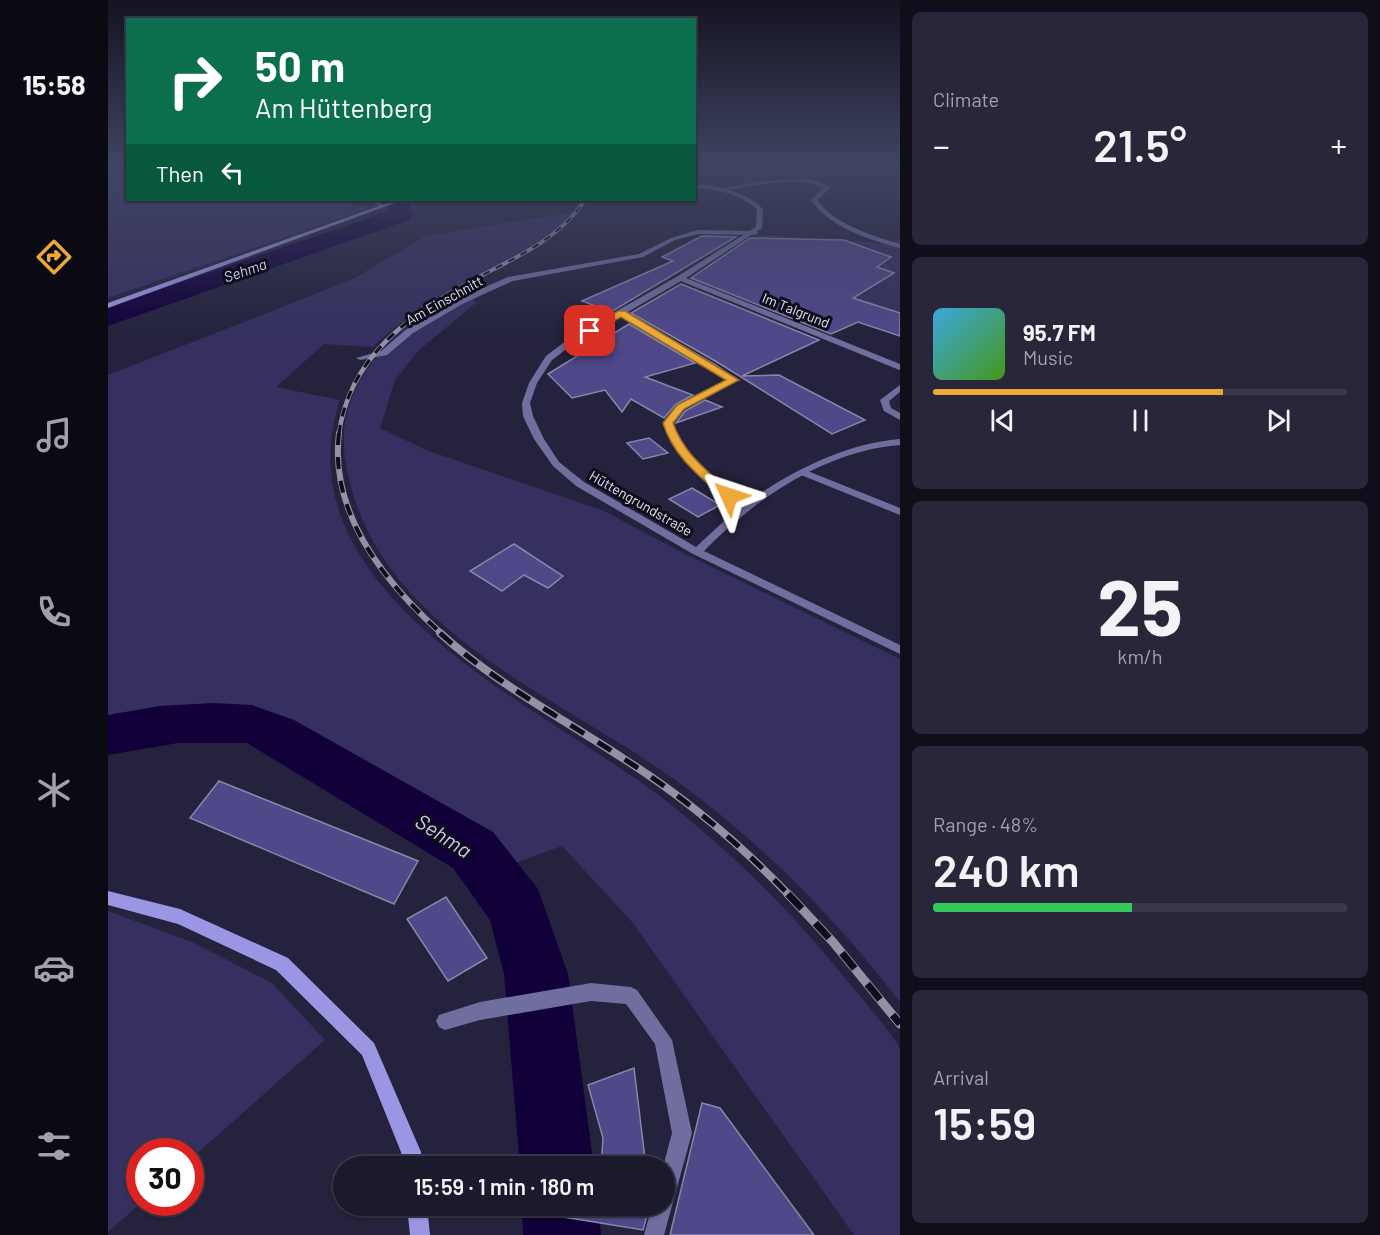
<!DOCTYPE html>
<meta charset="utf-8">
<style>
:root{--surface:#1b1a2d;--page:#282739;--text:#f1f3f6;--muted:#a0a1aa;--line:#393849;--accent:#eca93a}
body{margin:0;font-family:Barlow,sans-serif;background:var(--page);color:var(--text);height:100vh;display:flex;flex-direction:column;font-size:22px;white-space:nowrap}
*{box-sizing:border-box;margin:0}
p{font-size:20px;color:var(--muted)}
.icon{flex:none;width:33px;height:33px;fill:none;stroke:currentColor;stroke-width:2;stroke-linecap:round;stroke-linejoin:round}
.map{position:relative;flex:1;overflow:hidden}
.panel{display:flex;flex-direction:column;gap:12px;padding:12px;background:#0f0e19;width:480px}
.panel>*{flex:none}
.banner{position:absolute;left:18px;top:18px;width:570px;height:183px;border-radius:0px;box-shadow:0 2px 4px #0004,0 0 0 2px var(--line);background:#0b6e4f;color:#fff;overflow:hidden}
.speed{position:absolute;left:18px;top:1138px;display:flex;gap:12px;font-size:30px;font-weight:700;text-align:center}
.speed>*{display:grid;place-content:center;width:78px;height:78px;border-radius:50%;background:var(--surface);box-shadow:0 2px 4px #0004,0 0 0 2px var(--line);line-height:1}
.speed .limit{border:9px solid #d22;background:#fff;color:#111}
.pin{position:absolute;display:grid;place-items:center;width:51px;height:51px;color:#fff;margin:-26px;border-radius:12px;box-shadow:0 3px 9px #0006}
.me{position:absolute;width:66px;margin:-33px;rotate:312deg;stroke-linejoin:round;filter:drop-shadow(0 0 4px #0008)}
.turn{display:flex;align-items:center;gap:21px;height:126px;padding:0 30px;font-size:27px}
.turn .icon{width:78px;height:78px;stroke-width:2.5}
.turn b{display:block;font-size:42px;line-height:51px}
.then{display:flex;align-items:center;height:57px;padding:0 30px;background:#0003;gap:12px;font-size:22px}
.big{font-size:45px;font-weight:600;line-height:1.1}
.panel .tile{flex:1;display:flex;flex-direction:column;justify-content:center;gap:9px;min-width:0;padding:0 21px;border-radius:9px;background:var(--page)}
.panel .dial{align-items:center;gap:0}
.dial b{font-size:78px;line-height:1}
.song{display:flex;align-items:center;gap:18px}
.cover{width:72px;height:72px;border-radius:9px;background:linear-gradient(135deg,hsl(200 70% 55%),hsl(100 70% 35%))}
.played{height:6px;border-radius:3px;background:linear-gradient(90deg,var(--accent) 70%,var(--line) 70%)}
.keys{display:flex;justify-content:space-around;direction:ltr}
.heat{display:flex;justify-content:space-between;align-items:center;font-size:33px;direction:ltr}
.charge{height:9px;border-radius:4px;background:linear-gradient(90deg,#34c759 48%,var(--line) 0)}
.trip{position:absolute;left:225px;top:1156px;width:342px;height:60px;border-radius:30px;background:var(--surface);box-shadow:0 2px 4px #0004,0 0 0 2px var(--line);font-weight:600;line-height:60px;text-align:center}
main{display:flex;flex:1;min-height:0}
.tab-bar{display:flex;flex-direction:column;width:108px;justify-content:space-around;align-items:center;background:#0b0a12;color:var(--muted)}
.tab-bar .icon{width:42px;height:42px}
.tab-bar .on{color:var(--accent)}
.tab-bar b{font-size:27px;color:var(--text)}
.map>svg:first-child{display:block}
.green{fill:#35305f}
.lines{fill:none;stroke-linecap:round;stroke-linejoin:round}
.river{fill:#11003a;fill-rule:evenodd}
.building{fill:#4f4889;stroke:#8787a7;stroke-width:1.5}
.service{fill:#706e9e;fill-rule:evenodd}
.minor{fill:#706e9e;fill-rule:evenodd}
.secondary{fill:#9b96e4;fill-rule:evenodd}
.rail-far4-casing{stroke:#9291a6;stroke-width:4}
.rail-far3-casing{stroke:#9291a6;stroke-width:4.5}
.rail-far2-casing{stroke:#9291a6;stroke-width:6}
.rail-far1-casing{stroke:#9291a6;stroke-width:8}
.rail-casing{stroke:#9291a6;stroke-width:9}
.rail-far4{stroke:#0e0d19;stroke-width:2;stroke-dasharray:7;stroke-linecap:butt}
.rail-far3{stroke:#0e0d19;stroke-width:3;stroke-dasharray:9;stroke-linecap:butt}
.rail-far2{stroke:#0e0d19;stroke-width:4;stroke-dasharray:12;stroke-linecap:butt}
.rail-far1{stroke:#0e0d19;stroke-width:5;stroke-dasharray:16;stroke-linecap:butt}
.rail{stroke:#0e0d19;stroke-width:7;stroke-dasharray:20;stroke-linecap:butt}
.route{fill:#eca93a;stroke:#996e26;stroke-width:1.5}
.labels{text-anchor:middle;dominant-baseline:central;stroke-width:6;stroke-linejoin:round;paint-order:stroke}
.far-street-label{font-size:14px;fill:#e3e3f5;stroke:#0e0d19}
.far-water-label{font-size:15px;font-style:italic;fill:#cbcaf1;stroke:#0e0d19}
.near-water-label{font-size:21px;font-style:italic;fill:#cbcaf1;stroke:#0e0d19}
</style>
<main>
<nav class="tab-bar">
<b>15:58</b>
<svg class="icon on" aria-label="directions" viewBox="0 0 24 24"><path d="M12 3l9 9-9 9-9-9zM9 14v-3h6M13 9l2 2-2 2"/></svg>
<svg class="icon" aria-label="music" viewBox="0 0 24 24"><path d="M9 18V5l10-2v13"/><circle cx="6" cy="18" r="3"/><circle cx="16" cy="16" r="3"/></svg>
<svg class="icon" aria-label="phone" viewBox="0 0 24 24"><path d="M5 4h4l2 5-3 2q2 4 5 5l2-3 5 2v4C11 20 4 13 5 4z"/></svg>
<svg class="icon" aria-label="climate" viewBox="0 0 24 24"><path d="M12 3v18M4 7l16 10M4 17L20 7"/></svg>
<svg class="icon" aria-label="car" viewBox="0 0 24 24"><path d="M5 17H2v-5l4-1 3-4h7l3 4 3 1v5h-3M9 17h6M6 11h13"/><circle cx="7" cy="17" r="2"/><circle cx="17" cy="17" r="2"/></svg>
<svg class="icon" aria-label="filters" viewBox="0 0 24 24"><path d="M4 7h16M4 17h16"/><circle cx="9" cy="7" r="2"/><circle cx="15" cy="17" r="2"/></svg>
</nav>
<div class="map">
<svg width="792" height="1235" viewBox="0 0 792 1235">
<rect width="100%" height="100%" fill="#24223c"/>
<g class="green">
<path d="M 0,163 L 19,163 L 20,200 L 167,200 L 175,203 L 183,200 L 242,200 L 260,209 L 0,298 Z"/>
<path d="M 465,212 C 444,237 413,251 385,267 C 342,290 301,312 265,347 L 216,344 L 168,387 L 232,400 C 169,592 433,706 553,797 C 619,848 679,907 732,972 C 742,984 789,1039 792,1049 C 792,1064 792,1084 792,1099 C 792,1144 792,1190 792,1235 L 746,1235 L 524,922 L 454,846 L 379,873 L 168,734 C 117,713 53,723 0,735 L 0,375 L 243,280 L 318,236 Z"/>
<path d="M 653,235 L 777,243 L 792,240 L 792,328 L 600,267 Z"/>
<path d="M 347,294 L 364,298 L 369,302 L 310,351 L 287,380 L 272,428 L 318,450 L 496,511 L 577,554 L 792,659 L 792,1002 C 729,920 654,843 570,782 C 448,693 262,628 237,459 C 226,383 287,328 347,294 Z"/>
<path d="M 0,911 L 84,942 L 164,983 L 217,1040 L 83,1159 L 82,1152 L 32,1152 L 33,1203 L 0,1232 Z"/>
</g>
<g class="lines">
<g class="river">
<path d="M 277,200 L 301,200 L 305,215 L 301,220 L 0,326 L 0,307 L 281,211 Z"/>
<path d="M 106,703 L 144,705 L 186,720 L 385,832 L 430,889 L 460,974 L 486,1167 L 412,1167 L 396,974 L 382,920 L 345,868 L 139,743 L 70,743 L 0,755 L 0,715 L 52,706 Z"/>
<path d="M 414,1206 L 490,1206 L 493,1235 L 415,1235 Z"/>
</g>
</g>
<g class="building">
<path d="M 594,236 L 628,237 L 503,312 L 474,301 L 565,261 L 554,257 Z"/>
<path d="M 642,238 L 736,240 L 783,257 L 769,267 L 786,273 L 745,298 L 792,313 L 792,336 L 750,322 L 723,334 L 583,278 Z"/>
<path d="M 573,284 L 711,340 L 634,376 L 671,375 L 757,420 L 724,434 L 609,362 L 523,313 Z"/>
<path d="M 521,324 L 587,363 L 537,377 L 585,395 L 568,404 L 556,418 L 523,399 L 514,412 L 497,390 L 464,398 L 440,374 Z"/>
<path d="M 597,400 L 614,407 L 568,423 L 577,411 Z"/>
<path d="M 541,438 L 560,453 L 535,459 L 519,443 Z"/>
<path d="M 584,488 L 612,505 L 590,517 L 561,499 Z"/>
<path d="M 406,544 L 455,576 L 440,588 L 416,575 L 394,591 L 362,571 Z"/>
<path d="M 111,781 L 310,861 L 286,904 L 82,818 Z"/>
<path d="M 338,897 L 379,958 L 340,981 L 299,919 Z"/>
<path d="M 526,1068 L 538,1167 L 493,1167 L 495,1138 L 480,1085 Z"/>
<path d="M 594,1103 L 612,1108 L 706,1235 L 562,1235 Z"/>
<path d="M 457,1206 L 540,1206 L 540,1212 L 535,1230 L 456,1217 Z"/>
</g>
<g class="lines">
<g class="service">
<path d="M 699,179 L 713,182 L 722,188 L 709,200 C 726,224 765,236 792,244 L 792,248 C 762,240 721,227 703,200 L 715,188 C 691,174 641,187 614,191 L 611,189 L 653,181 Z"/>
<path d="M 261,200 L 267,200 L 277,206 L 272,207 Z"/>
<path d="M 590,230 L 647,231 L 650,233 L 647,235 L 590,234 L 567,240 L 535,257 L 405,281 L 356,303 L 305,333 L 279,355 L 252,360 L 248,358 L 273,351 L 299,329 L 350,299 L 400,277 L 531,254 L 563,238 Z"/>
<path d="M 697,470 L 792,508 L 792,515 L 693,475 L 693,471 Z"/>
<path d="M 483,983 L 523,987 L 529,990 L 564,1040 L 584,1133 L 556,1235 L 536,1235 L 544,1206 L 556,1206 L 556,1167 L 555,1167 L 564,1133 L 547,1044 L 518,1004 L 483,1001 L 372,1020 L 337,1030 L 331,1027 L 328,1021 L 331,1015 L 372,1002 Z"/>
</g>
<g class="minor">
<path d="M 586,184 C 611,186 637,191 655,209 L 654,228 L 578,278 L 792,364 L 792,370 L 789,369 L 573,281 L 518,313 L 608,364 L 630,380 L 576,409 L 565,423 C 579,458 608,480 636,504 C 683,472 734,444 792,439 L 792,445 C 717,451 648,498 596,551 L 792,645 L 792,654 L 585,554 L 468,486 L 445,466 L 426,439 L 415,416 L 414,403 L 421,383 L 438,356 L 463,337 L 570,276 L 648,227 L 649,209 C 631,194 610,189 586,188 ZM 512,316 L 620,380 L 570,405 L 555,423 C 570,460 599,483 629,509 L 588,547 L 476,482 L 451,462 L 436,439 L 425,416 L 422,403 L 429,383 L 444,360 L 469,341 Z"/>
<path d="M 792,385 L 792,392 L 781,401 L 783,408 L 792,413 L 792,420 L 776,411 L 772,400 Z"/>
</g>
<g class="secondary">
<path d="M 288,200 L 295,200 L 0,308 L 0,303 Z"/>
<path d="M 0,891 L 72,909 L 180,958 L 266,1043 L 313,1152 L 315,1167 L 295,1167 L 293,1152 L 254,1055 L 168,970 L 70,924 L 0,905 Z"/>
<path d="M 299,1206 L 319,1206 L 322,1235 L 302,1235 Z"/>
</g>
<g class="rail-far4-casing">
<path id="rail-far4" d="M 363,281 C 404,259 451,240 477,200"/>
</g>
<g class="rail-far3-casing">
<path id="rail-far3" d="M 231,434 C 241,357 302,314 366,280"/>
</g>
<g class="rail-far2-casing">
<path id="rail-far2" d="M 231,433 C 221,514 277,583 334,634"/>
</g>
<g class="rail-far1-casing">
<path id="rail-far1" d="M 332,633 C 387,683 454,718 516,759 C 576,797 632,844 681,895"/>
</g>
<g class="rail-casing">
<path id="rail" d="M 680,894 L 725,942 L 792,1024"/>
</g>
<use href="#rail-far4" class="rail-far4"/>
<use href="#rail-far3" class="rail-far3"/>
<use href="#rail-far2" class="rail-far2"/>
<use href="#rail-far1" class="rail-far1"/>
<use href="#rail" class="rail"/>
</g>
<linearGradient id="sky" x2="0" y2="1"><stop stop-color="#141321"/><stop offset="0.49" stop-color="#3f4461"/><stop offset="1" stop-color="#3f4461" stop-opacity="0"/></linearGradient>
<rect width="792" height="336" fill="url(#sky)"/>
<path class="route" d="M 510,311 L 517,311 L 631,380 L 576,409 L 565,423 C 576,455 601,472 625,494 L 625,499 L 617,499 C 591,476 565,456 555,423 L 569,405 L 618,380 L 513,317 L 485,333 L 477,331 Z"/>
<g class="labels">
<g class="far-street-label">
<text transform="translate(336 300) rotate(-29)">Am Einschnitt</text>
<text transform="translate(688 310) rotate(22)">Im Talgrund</text>
<text transform="translate(533 503) rotate(30)">Hüttengrundstraße</text>
</g>
<g class="far-water-label">
<text transform="translate(137 270) rotate(-19)">Sehma</text>
</g>
<g class="near-water-label">
<text transform="translate(336 835) rotate(33)">Sehma</text>
</g>
</g>
</svg>
<div class="speed"><div class="limit">30</div></div>
<div class="pin" style="left:482px;top:331px;background:#d93025"><svg class="icon" aria-label="arrive" viewBox="0 0 24 24"><path d="M6 21V4h12l-3 4 3 4H6"/></svg></div>
<svg class="me" style="left:621px;top:496px" viewBox="-20 -20 40 40"><path d="M0-17L14 15 0 8-14 15z" fill="#eca93a" stroke="#fff" stroke-width="4"/></svg>
<div class="trip">15:59 · 1 min · 180 m</div>
<div class="banner">
<div class="turn"><svg class="icon" aria-label="right" viewBox="0 0 24 24"><path d="M7 20v-9h11M14 6l5 5-5 5"/></svg><div><b>50 m</b>Am Hüttenberg</div></div>
<div class="then">Then<svg class="icon" aria-label="left" viewBox="0 0 24 24"><path d="M17 20v-9H6M10 6l-5 5 5 5"/></svg></div>
</div>
</div>
<section class="panel">
<div class="tile"><p>Climate</p>
<div class="heat"><a>−</a><b class="big">21.5°</b><a>+</a></div>
</div>
<div class="tile">
<div class="song"><i class="cover"></i><div><b>95.7 FM</b><p>Music</p></div></div>
<div class="played"></div>
<div class="keys"><svg class="icon" aria-label="previous" viewBox="0 0 24 24"><path d="M18 5L8 12l10 7zM5 5v14"/></svg><svg class="icon" aria-label="pause" viewBox="0 0 24 24"><path d="M8 5v14M16 5v14"/></svg><svg class="icon" aria-label="next" viewBox="0 0 24 24"><path d="M6 5l10 7-10 7zM19 5v14"/></svg></div>
</div>
<div class="tile dial"><b>25</b><p>km/h</p></div>
<div class="tile"><p>Range · 48%</p><b class="big">240 km</b><div class="charge"></div></div>
<div class="tile"><p>Arrival</p><b class="big">15:59</b></div>
</section>
</main>
